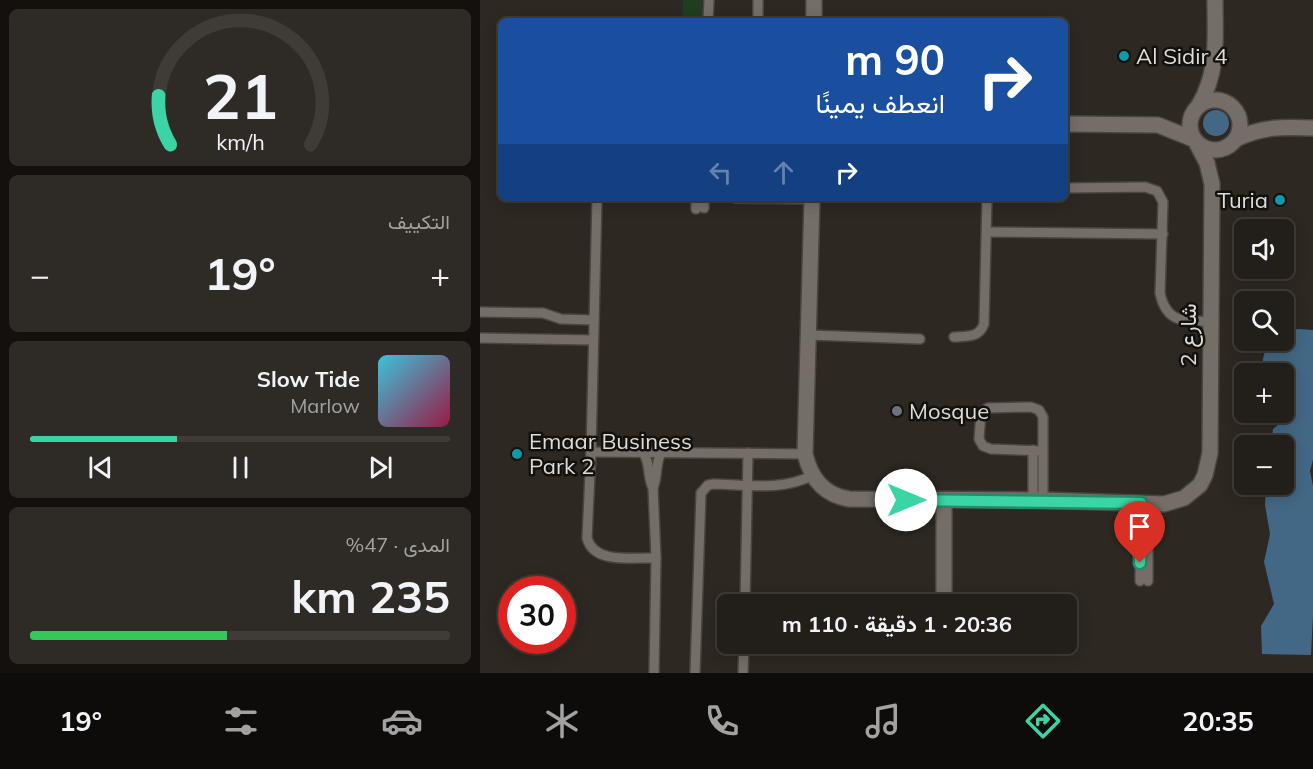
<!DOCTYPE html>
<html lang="ar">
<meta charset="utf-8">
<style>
:root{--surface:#221e19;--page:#2e2b26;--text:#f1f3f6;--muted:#a2a2a2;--line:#3f3c38;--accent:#3bd4a4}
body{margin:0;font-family:Mulish,Vazirmatn,sans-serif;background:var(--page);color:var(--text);direction:rtl;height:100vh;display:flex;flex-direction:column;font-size:22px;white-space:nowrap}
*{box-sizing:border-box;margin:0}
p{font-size:20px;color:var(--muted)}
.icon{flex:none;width:33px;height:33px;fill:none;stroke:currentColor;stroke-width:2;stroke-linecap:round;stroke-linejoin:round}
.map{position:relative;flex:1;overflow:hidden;direction:ltr}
.details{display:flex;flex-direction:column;gap:9px;padding:9px;background:#13100e;width:480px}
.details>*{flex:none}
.guide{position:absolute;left:18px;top:18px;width:570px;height:183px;border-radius:9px;box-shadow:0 3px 15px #0003,0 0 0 2px var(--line);direction:rtl;background:#1a4fa0;color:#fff;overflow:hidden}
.fabs{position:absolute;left:754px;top:219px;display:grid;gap:12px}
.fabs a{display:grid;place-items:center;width:60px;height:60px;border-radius:9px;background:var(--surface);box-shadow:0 3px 15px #0003,0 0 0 2px var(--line);font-size:30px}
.speed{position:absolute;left:18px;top:576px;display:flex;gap:12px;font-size:30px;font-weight:700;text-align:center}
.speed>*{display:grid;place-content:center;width:78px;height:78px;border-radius:50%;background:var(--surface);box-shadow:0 3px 15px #0003,0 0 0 2px var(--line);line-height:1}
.speed .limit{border:9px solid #d22;background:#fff;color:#111}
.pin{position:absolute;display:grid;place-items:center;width:51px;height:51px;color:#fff;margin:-62px -26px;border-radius:50% 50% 50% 0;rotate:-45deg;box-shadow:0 0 6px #0007}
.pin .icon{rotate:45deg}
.me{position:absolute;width:66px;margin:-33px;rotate:90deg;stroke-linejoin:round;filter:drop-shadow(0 0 4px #0008)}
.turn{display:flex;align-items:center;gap:21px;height:126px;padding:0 24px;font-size:27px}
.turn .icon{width:78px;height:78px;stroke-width:2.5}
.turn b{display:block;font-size:42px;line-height:51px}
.lanes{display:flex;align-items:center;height:57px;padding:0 24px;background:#0003;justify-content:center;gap:30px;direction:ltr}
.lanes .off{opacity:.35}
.big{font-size:45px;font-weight:700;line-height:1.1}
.details .card{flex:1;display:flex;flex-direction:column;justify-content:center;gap:9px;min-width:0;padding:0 21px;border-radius:9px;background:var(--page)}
.details .dial{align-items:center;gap:0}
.dial svg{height:156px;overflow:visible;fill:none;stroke:var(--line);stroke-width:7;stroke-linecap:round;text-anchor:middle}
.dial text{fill:var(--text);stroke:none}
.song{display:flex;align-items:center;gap:18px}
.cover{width:72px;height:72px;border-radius:9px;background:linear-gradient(135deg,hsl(190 70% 55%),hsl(340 70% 35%))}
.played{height:6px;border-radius:3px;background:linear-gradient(90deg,var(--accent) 35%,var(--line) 35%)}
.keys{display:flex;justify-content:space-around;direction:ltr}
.heat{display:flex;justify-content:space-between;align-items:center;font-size:33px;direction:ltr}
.charge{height:9px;border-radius:4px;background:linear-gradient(90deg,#34c759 47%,var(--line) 0)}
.trip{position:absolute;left:237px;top:594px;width:360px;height:60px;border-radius:9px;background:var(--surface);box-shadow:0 3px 15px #0003,0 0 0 2px var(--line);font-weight:700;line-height:60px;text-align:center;direction:rtl}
.dock{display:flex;height:96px;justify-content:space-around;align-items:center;background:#0e0c0a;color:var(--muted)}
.dock .icon{width:42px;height:42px}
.dock .on{color:var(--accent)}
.dock b{font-size:27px;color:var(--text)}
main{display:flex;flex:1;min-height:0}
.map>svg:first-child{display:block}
.green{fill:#213c1e}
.water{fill:#436885}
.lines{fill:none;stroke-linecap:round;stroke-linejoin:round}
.lane-casing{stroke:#4a4540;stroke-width:12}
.street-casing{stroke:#4a4540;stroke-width:18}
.lane{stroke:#756e67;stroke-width:9}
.street{stroke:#756e67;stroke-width:15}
.route-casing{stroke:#268a6b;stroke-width:15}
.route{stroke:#3bd4a4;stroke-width:10}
.culture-dot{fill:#0f9aa8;stroke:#13110e;stroke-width:2}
.worship-dot{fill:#6b7280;stroke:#13110e;stroke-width:2}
.labels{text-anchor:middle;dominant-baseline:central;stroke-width:5;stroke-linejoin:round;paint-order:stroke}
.poi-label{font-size:22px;fill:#dfdbd7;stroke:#13110e;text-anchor:start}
.street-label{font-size:22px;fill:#dfdbd7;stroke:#13110e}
</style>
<main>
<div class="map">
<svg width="833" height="673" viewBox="0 0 833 673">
<rect width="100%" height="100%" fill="#2d2821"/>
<path class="green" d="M 203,0 L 225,0 L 224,21 L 202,21 Z"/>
<g class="water">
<circle cx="736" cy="123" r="13"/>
<path d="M 818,329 L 833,330 L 833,460 L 830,471 L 833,486 L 833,615 L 831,655 L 782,654 L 781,626 L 794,604 L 784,562 L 790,534 L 785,505 L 786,489 L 790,485 L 804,484 L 804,481 L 811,476 C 810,464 804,457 804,446 L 796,445 L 792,438 L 793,429 L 807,418 L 808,415 L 808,411 L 804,405 L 804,374 L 783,373 C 781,362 784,350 791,341 L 804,340 L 804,331 Z"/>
</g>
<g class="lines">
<g class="lane-casing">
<g id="lane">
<path d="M 228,21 L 229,0"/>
<path d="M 278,21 L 278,0"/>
<path d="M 585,188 L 665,187 L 677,191 L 683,202 L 680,293 C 686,323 705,322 731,321"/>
<path d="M 117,198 L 111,452 L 107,538 C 114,565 154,557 176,558"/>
<path d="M 255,198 L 332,199"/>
<path d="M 224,208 L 224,198"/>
<path d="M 216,209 L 216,198"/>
<path d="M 507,232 L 683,234"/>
<path d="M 0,312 L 63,313 L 81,319 L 114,320"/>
<path d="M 329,335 L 440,339"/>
<path d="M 474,337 C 487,336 499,338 504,324 L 507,198"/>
<path d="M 0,338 L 113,340"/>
<path d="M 553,450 L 553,500"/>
<path d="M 563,451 L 511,449 L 503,446 L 499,439 L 501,413 L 508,408 L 551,407 L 559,410 L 563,417 C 563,445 563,473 563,500"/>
<path d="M 111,452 L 325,454"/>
<path d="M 163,452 C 171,464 167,477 173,488 L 176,558 L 174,673"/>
<path d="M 173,488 C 178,476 175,464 181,453"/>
<path d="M 660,581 L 661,503"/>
<path d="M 668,581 L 668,503"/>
<path d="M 265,604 L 268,453"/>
<path d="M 215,673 L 221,493 L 228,485 L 234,484 C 266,485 304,491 333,475"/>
<path d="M 263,673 L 264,644"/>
</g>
</g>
<g class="street-casing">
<g id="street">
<path d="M 334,21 L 334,0"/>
<circle cx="735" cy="125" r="25"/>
<path d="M 719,105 C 739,71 735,38 735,0"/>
<path d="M 585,124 L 678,125 L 713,139"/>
<path d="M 756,139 C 783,126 803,127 833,128"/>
<path d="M 332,198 L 325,454 C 331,479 344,495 369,499 L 563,500 L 684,504 L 704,498 L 720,485 L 725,475 L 730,453 L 732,184 L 727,163 L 717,144"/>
<path d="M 464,604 L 464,500"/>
</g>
</g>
<use href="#lane" class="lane"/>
<use href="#street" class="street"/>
</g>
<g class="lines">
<g class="route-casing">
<path id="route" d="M 426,500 L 661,503 L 660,563"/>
</g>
<use href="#route" class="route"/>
</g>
<g class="culture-dot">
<circle cx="644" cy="56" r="6"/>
<circle cx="800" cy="200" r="6"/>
<circle cx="37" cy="454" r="6"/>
</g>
<circle class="worship-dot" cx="417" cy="411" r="6"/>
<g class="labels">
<g class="poi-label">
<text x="656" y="56">Al Sidir 4</text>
<text x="788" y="200" text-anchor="end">Turia</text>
<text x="429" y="411">Mosque</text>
<text x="49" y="441">Emaar Business<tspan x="49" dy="25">Park 2</tspan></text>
</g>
<g class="street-label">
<text transform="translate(708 335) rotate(-90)">شارع 2</text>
</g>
</g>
</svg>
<div class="fabs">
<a><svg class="icon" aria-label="sound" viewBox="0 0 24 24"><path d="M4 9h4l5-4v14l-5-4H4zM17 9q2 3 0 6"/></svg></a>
<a><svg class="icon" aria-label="search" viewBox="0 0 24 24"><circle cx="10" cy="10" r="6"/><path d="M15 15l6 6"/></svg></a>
<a>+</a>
<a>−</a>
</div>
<div class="speed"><div class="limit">30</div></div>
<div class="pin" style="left:660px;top:563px;background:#d93025"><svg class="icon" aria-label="arrive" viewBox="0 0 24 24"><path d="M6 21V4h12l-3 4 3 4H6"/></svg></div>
<svg class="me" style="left:426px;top:500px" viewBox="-20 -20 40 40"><circle r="19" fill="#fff"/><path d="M0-13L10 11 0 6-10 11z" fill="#3bd4a4"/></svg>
<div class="trip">20:36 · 1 دقيقة · 110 m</div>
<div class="guide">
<div class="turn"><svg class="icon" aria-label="right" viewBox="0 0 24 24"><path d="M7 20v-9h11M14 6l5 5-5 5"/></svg><div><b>90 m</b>انعطف يمينًا</div></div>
<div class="lanes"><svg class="icon off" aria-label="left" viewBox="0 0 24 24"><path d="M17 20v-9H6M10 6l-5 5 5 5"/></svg><svg class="icon off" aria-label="ahead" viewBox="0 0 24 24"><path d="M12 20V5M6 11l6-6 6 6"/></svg><svg class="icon" aria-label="right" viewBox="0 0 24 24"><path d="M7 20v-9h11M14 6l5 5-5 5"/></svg></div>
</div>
</div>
<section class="details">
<div class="card dial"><svg viewBox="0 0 100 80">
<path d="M14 69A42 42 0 1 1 86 69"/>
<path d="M14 69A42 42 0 0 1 8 44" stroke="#3bd4a4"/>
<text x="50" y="56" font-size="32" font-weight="700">21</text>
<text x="50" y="72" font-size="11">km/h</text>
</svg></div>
<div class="card"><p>التكييف</p>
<div class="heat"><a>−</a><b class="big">19°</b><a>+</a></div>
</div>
<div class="card">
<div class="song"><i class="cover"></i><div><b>Slow Tide</b><p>Marlow</p></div></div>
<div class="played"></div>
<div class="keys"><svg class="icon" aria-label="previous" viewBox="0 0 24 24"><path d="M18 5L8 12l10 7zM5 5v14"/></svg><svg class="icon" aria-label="pause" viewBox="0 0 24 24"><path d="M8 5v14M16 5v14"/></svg><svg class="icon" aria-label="next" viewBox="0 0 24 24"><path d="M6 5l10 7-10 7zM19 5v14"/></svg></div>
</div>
<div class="card"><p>المدى · 47%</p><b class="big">235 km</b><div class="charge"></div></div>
</section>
</main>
<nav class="dock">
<b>20:35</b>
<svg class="icon on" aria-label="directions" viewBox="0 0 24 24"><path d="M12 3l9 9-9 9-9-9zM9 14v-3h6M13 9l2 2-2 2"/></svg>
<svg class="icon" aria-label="music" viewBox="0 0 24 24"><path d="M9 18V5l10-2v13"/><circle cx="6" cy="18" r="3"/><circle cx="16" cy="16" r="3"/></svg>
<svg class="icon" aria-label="phone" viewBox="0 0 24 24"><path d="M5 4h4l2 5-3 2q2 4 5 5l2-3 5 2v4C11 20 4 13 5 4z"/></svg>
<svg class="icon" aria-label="climate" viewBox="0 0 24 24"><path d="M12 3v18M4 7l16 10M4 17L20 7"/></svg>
<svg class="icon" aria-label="car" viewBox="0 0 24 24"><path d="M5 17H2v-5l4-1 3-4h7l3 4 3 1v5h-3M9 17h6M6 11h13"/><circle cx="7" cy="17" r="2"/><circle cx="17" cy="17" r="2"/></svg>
<svg class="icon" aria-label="filters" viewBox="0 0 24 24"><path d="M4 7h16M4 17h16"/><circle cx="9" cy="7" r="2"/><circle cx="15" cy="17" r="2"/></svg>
<b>19°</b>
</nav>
